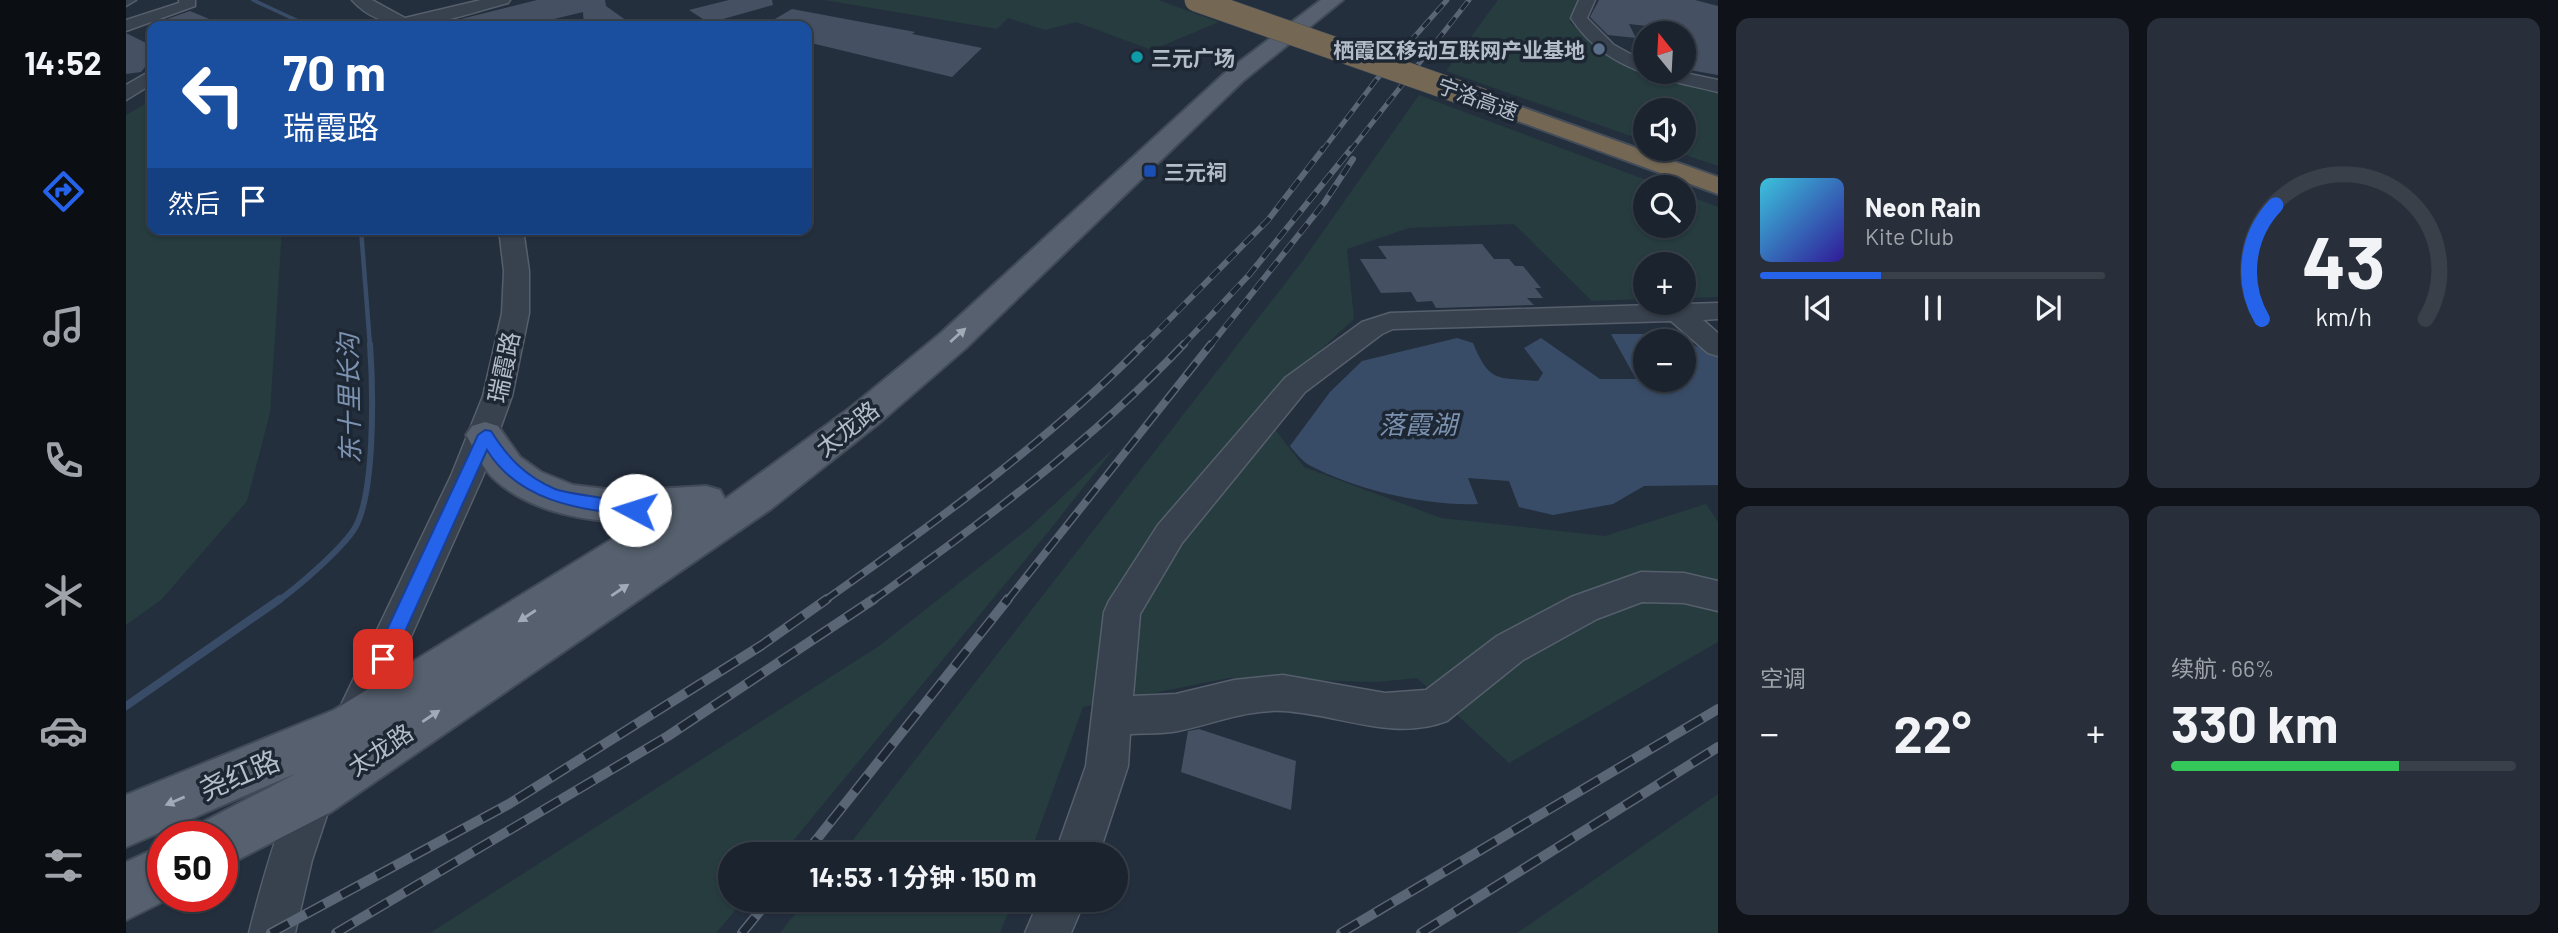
<!DOCTYPE html>
<html lang="zh">
<meta charset="utf-8">
<style>
:root{--surface:#1b232e;--page:#282f3a;--text:#f1f3f6;--muted:#a0a4aa;--line:#39404a;--accent:#2563eb}
body{margin:0;font-family:Barlow,"Noto Sans SC",sans-serif;background:var(--page);color:var(--text);height:100vh;display:flex;flex-direction:column;font-size:26px;white-space:nowrap}
*{box-sizing:border-box;margin:0}
p{font-size:23px;color:var(--muted)}
.icon{flex:none;width:38px;height:38px;fill:none;stroke:currentColor;stroke-width:2;stroke-linecap:round;stroke-linejoin:round}
.map{position:relative;flex:1;overflow:hidden}
.sheet{display:flex;flex-direction:column;gap:18px;padding:18px;background:#0f1319;width:840px}
.sheet>*{flex:none}
.guide{position:absolute;left:21px;top:21px;width:665px;height:214px;border-radius:14px;box-shadow:0 2px 5px #0004,0 0 0 2px var(--line);background:#1a4fa0;color:#fff;overflow:hidden}
.needle{width:46px;rotate:342deg}
.controls{position:absolute;left:1507px;top:21px;display:grid;gap:14px}
.controls a{display:grid;place-items:center;width:63px;height:63px;border-radius:50%;background:var(--surface);box-shadow:0 2px 5px #0004,0 0 0 2px var(--line);font-size:35px}
.speed{position:absolute;left:21px;top:821px;display:flex;gap:14px;font-size:35px;font-weight:700;text-align:center}
.speed>*{display:grid;place-content:center;width:91px;height:91px;border-radius:50%;background:var(--surface);box-shadow:0 2px 5px #0004,0 0 0 2px var(--line);line-height:1}
.speed .limit{border:10px solid #d22;background:#fff;color:#111}
.pin{position:absolute;display:grid;place-items:center;width:60px;height:60px;color:#fff;margin:-30px;border-radius:14px;box-shadow:0 4px 10px #0006}
.me{position:absolute;width:77px;margin:-38px;rotate:275deg;stroke-linejoin:round;filter:drop-shadow(0 0 5px #0008)}
.turn{display:flex;align-items:center;gap:24px;height:147px;padding:0 21px;font-size:32px}
.turn .icon{width:91px;height:91px;stroke-width:2.5}
.turn b{display:block;font-size:49px;line-height:60px}
.then{display:flex;align-items:center;height:66px;padding:0 21px;background:#0003;gap:14px;font-size:26px}
.big{font-size:52px;font-weight:700;line-height:1.1}
.sheet .widget{flex:1;display:flex;flex-direction:column;justify-content:center;gap:10px;min-width:0;padding:0 24px;border-radius:14px;background:var(--page)}
.sheet .dial{align-items:center;gap:0}
.dial svg{height:182px;overflow:visible;fill:none;stroke:var(--line);stroke-width:7;stroke-linecap:round;text-anchor:middle}
.dial text{fill:var(--text);stroke:none}
.song{display:flex;align-items:center;gap:21px}
.cover{width:84px;height:84px;border-radius:10px;background:linear-gradient(135deg,hsl(190 70% 55%),hsl(250 70% 35%))}
.played{height:7px;border-radius:4px;background:linear-gradient(90deg,var(--accent) 35%,var(--line) 35%)}
.keys{display:flex;justify-content:space-around;direction:ltr}
.heat{display:flex;justify-content:space-between;align-items:center;font-size:38px;direction:ltr}
.charge{height:10px;border-radius:5px;background:linear-gradient(90deg,#34c759 66%,var(--line) 0)}
.sheet .tiles{flex:1;display:grid;gap:18px;grid-template-columns:repeat(2,1fr)}
.trip{position:absolute;left:592px;top:842px;width:410px;height:70px;border-radius:35px;background:var(--surface);box-shadow:0 2px 5px #0004,0 0 0 2px var(--line);font-weight:700;line-height:70px;text-align:center}
main{display:flex;flex:1;min-height:0}
.tabs{display:flex;flex-direction:column;width:126px;justify-content:space-around;align-items:center;background:#0b0e12;color:var(--muted)}
.tabs .icon{width:49px;height:49px}
.tabs .current{color:var(--accent)}
.tabs b{font-size:32px;color:var(--text)}
.map>svg:first-child{display:block}
.green{fill:#263c3f}
.water{fill:#394c67}
.lines{fill:none;stroke-linecap:round;stroke-linejoin:round}
.stream-far3{stroke:#394c67;stroke-width:3.5}
.stream-far2{stroke:#394c67;stroke-width:4.5}
.stream-far1{stroke:#394c67;stroke-width:6}
.stream{stroke:#394c67;stroke-width:8}
.building{fill:#455162}
.minor-casing{stroke:#565f6c;stroke-width:3}
.major-casing{stroke:#414a57;stroke-width:4}
.highway-casing{stroke:#434c59;stroke-width:4}
.minor{fill:#38414e;fill-rule:evenodd}
.major{fill:#56606e;fill-rule:evenodd}
.highway{fill:#746855;fill-rule:evenodd}
.rail-far3-casing{stroke:#5a6575;stroke-width:5}
.rail-far2-casing{stroke:#5a6575;stroke-width:6}
.rail-far1-casing{stroke:#5a6575;stroke-width:8}
.rail-casing{stroke:#5a6575;stroke-width:10}
.rail-far3{stroke:#1d2633;stroke-width:3.5;stroke-dasharray:10;stroke-linecap:butt}
.rail-far2{stroke:#1d2633;stroke-width:4.5;stroke-dasharray:12;stroke-linecap:butt}
.rail-far1{stroke:#1d2633;stroke-width:5;stroke-dasharray:16;stroke-linecap:butt}
.rail{stroke:#1d2633;stroke-width:7;stroke-dasharray:20;stroke-linecap:butt}
.highway-bridge-casing{stroke:#434c59;stroke-width:24;stroke-linecap:butt}
.highway-bridge{stroke:#746855;stroke-width:23}
.oneway{fill:#a1aab7}
.route{fill:#2563eb;stroke:#184099;stroke-width:2}
.service-dot{fill:#5c6f8a;stroke:#1d2633;stroke-width:2.5}
.culture-dot{fill:#0f9aa8;stroke:#1d2633;stroke-width:2.5}
.transit-dot{fill:#1a4fb4;stroke:#1d2633;stroke-width:2.5}
.labels{text-anchor:middle;dominant-baseline:central;stroke-width:7;stroke-linejoin:round;paint-order:stroke}
.far-poi-label{font-size:21px;font-weight:bold;fill:#b4bcc9;stroke:#1d2633;text-anchor:start}
.far-street-label{font-size:21px;fill:#b4bcc9;stroke:#1d2633}
.street-label{font-size:24px;fill:#b4bcc9;stroke:#1d2633}
.water-label{font-size:26px;font-style:italic;fill:#7c92b1;stroke:#1d2633}
.near-street-label{font-size:28px;fill:#b4bcc9;stroke:#1d2633}
</style>
<main>
<nav class="tabs">
<b>14:52</b>
<svg class="icon current" aria-label="directions" viewBox="0 0 24 24"><path d="M12 3l9 9-9 9-9-9zM9 14v-3h6M13 9l2 2-2 2"/></svg>
<svg class="icon" aria-label="music" viewBox="0 0 24 24"><path d="M9 18V5l10-2v13"/><circle cx="6" cy="18" r="3"/><circle cx="16" cy="16" r="3"/></svg>
<svg class="icon" aria-label="phone" viewBox="0 0 24 24"><path d="M5 4h4l2 5-3 2q2 4 5 5l2-3 5 2v4C11 20 4 13 5 4z"/></svg>
<svg class="icon" aria-label="climate" viewBox="0 0 24 24"><path d="M12 3v18M4 7l16 10M4 17L20 7"/></svg>
<svg class="icon" aria-label="car" viewBox="0 0 24 24"><path d="M5 17H2v-5l4-1 3-4h7l3 4 3 1v5h-3M9 17h6M6 11h13"/><circle cx="7" cy="17" r="2"/><circle cx="17" cy="17" r="2"/></svg>
<svg class="icon" aria-label="filters" viewBox="0 0 24 24"><path d="M4 7h16M4 17h16"/><circle cx="9" cy="7" r="2"/><circle cx="15" cy="17" r="2"/></svg>
</nav>
<div class="map">
<svg width="1592" height="933" viewBox="0 0 1592 933">
<rect width="100%" height="100%" fill="#242f3e"/>
<g class="green">
<path d="M 698,0 L 1032,0 L 1093,22 L 1026,50 L 950,22 L 919,30 L 882,18 L 871,29 Z"/>
<path d="M 1372,0 L 1456,0 L 1444,22 C 1487,68 1533,76 1592,88 L 1592,166 L 1542,149 L 1558,149 L 1558,110 L 1519,110 L 1519,141 L 1320,71 Z"/>
<path d="M 1293,95 L 1539,187 L 1519,187 L 1519,226 L 1558,226 L 1558,194 L 1592,207 L 1592,297 L 1558,298 L 1558,264 L 1519,264 L 1519,299 L 1466,301 L 1388,224 L 1283,228 L 1221,249 L 1228,319 L 1132,407 L 1178,467 L 1315,518 L 1479,536 L 1580,504 L 1592,522 L 1592,642 L 1383,763 L 1291,678 L 1251,682 L 1103,678 L 957,707 L 904,854 L 716,854 L 1175,263 Z"/>
<path d="M 26,100 L 26,229 L 156,229 L 144,413 L 121,501 L 36,599 L 0,625 L 0,115 Z"/>
<path d="M 990,446 L 923,531 L 656,854 L 604,854 L 604,900 L 618,900 L 590,933 L 304,933 L 753,646 L 903,528 Z"/>
<path d="M 1592,794 L 1592,933 L 1391,933 Z"/>
<path d="M 680,900 L 887,900 L 874,933 L 654,933 Z"/>
</g>
<path class="water" d="M 1485,334 L 1527,334 L 1554,341 L 1519,341 L 1519,380 L 1558,380 L 1558,342 L 1592,354 L 1592,485 L 1518,486 L 1487,504 L 1427,515 L 1393,507 L 1383,481 L 1342,478 L 1352,504 C 1299,506 1230,490 1183,465 C 1176,461 1169,452 1164,446 L 1204,392 L 1236,361 L 1331,338 L 1347,343 C 1364,384 1371,377 1412,381 L 1417,373 L 1398,348 L 1415,338 L 1474,379 L 1510,379 Z"/>
<g class="lines">
<path class="stream-far3" d="M 127,0 L 183,26"/>
<path class="stream-far2" d="M 235,229 L 244,346"/>
<path class="stream-far1" d="M 152,601 C 173,586 212,552 227,531 C 250,498 247,386 244,344"/>
<path class="stream" d="M 0,706 L 154,599"/>
</g>
<g class="building">
<path d="M 411,0 L 479,0 L 480,6 L 508,26 L 458,26 L 457,12 L 399,26 L 328,26 L 327,21 Z"/>
<path d="M 603,0 L 646,0 L 647,5 L 583,23 L 563,10 Z"/>
<path d="M 1473,0 L 1569,0 L 1592,6 L 1592,75 L 1558,69 L 1558,30 L 1503,24 L 1510,38 L 1482,35 L 1464,17 Z"/>
<path d="M 666,9 L 789,32 L 786,34 L 856,48 L 826,77 L 681,42 L 681,26 L 637,26 Z"/>
<path d="M 64,11 L 100,26 L 21,26 Z"/>
<path d="M 0,33 L 26,46 L 26,58 L 15,72 L 0,74 Z"/>
<path d="M 1356,244 L 1368,259 L 1383,259 L 1389,266 L 1397,266 L 1415,288 L 1409,288 L 1417,298 L 1401,298 L 1408,305 L 1310,308 L 1306,301 L 1291,302 L 1285,292 L 1255,293 L 1234,259 L 1261,259 L 1252,246 Z"/>
<path d="M 1073,729 L 1170,761 L 1165,810 L 1055,772 L 1062,731 Z"/>
</g>
<g class="lines">
<g class="minor-casing">
<g id="minor">
<path d="M 0,0 L 10,0 L 0,6 Z"/>
<path d="M 53,0 L 69,0 L 69,6 L 0,31 L 0,20 L 53,3 Z"/>
<path d="M 226,0 L 246,0 L 279,18 L 355,0 L 384,0 L 382,3 C 332,16 266,45 226,0 Z"/>
<path d="M 1453,0 L 1469,0 L 1461,18 L 1488,45 L 1519,62 L 1519,72 L 1554,72 L 1592,80 L 1592,92 C 1534,78 1480,71 1445,18 Z"/>
<path d="M 26,70 L 26,84 L 0,100 L 0,85 Z"/>
<path d="M 373,229 L 397,229 L 403,271 L 403,313 L 386,396 L 357,476 L 239,739 L 225,745 L 211,739 L 205,726 L 325,476 L 357,396 L 376,313 L 378,271 Z"/>
<path d="M 1592,303 L 1592,319 L 1577,320 L 1592,333 L 1592,356 L 1582,353 L 1545,321 L 1267,329 L 1256,334 L 1179,392 L 1056,543 L 1014,614 L 1007,696 L 1050,694 L 1108,680 L 1157,675 L 1259,693 L 1300,690 L 1371,636 L 1445,597 L 1515,572 L 1558,573 L 1592,581 L 1592,611 L 1558,603 L 1516,602 L 1471,619 L 1397,660 L 1321,721 C 1266,742 1213,714 1157,711 C 1121,709 1087,724 1052,731 C 1037,734 1020,733 1004,734 L 1002,766 L 973,854 L 929,854 L 960,766 L 978,612 L 983,601 L 1032,525 L 1159,378 L 1236,322 L 1264,313 Z"/>
<path d="M 187,773 L 202,779 L 208,794 L 186,860 L 169,933 L 123,933 C 136,881 151,829 172,779 Z"/>
<path d="M 913,900 L 959,900 L 945,933 L 899,933 Z"/>
</g>
</g>
<g class="major-casing">
<g id="major">
<path d="M 1195,0 L 1217,0 L 1117,81 L 840,348 L 751,425 L 645,509 L 205,812 L 96,868 L 96,836 L 71,836 L 77,822 L 171,773 L 0,847 L 0,795 L 208,710 L 514,522 C 464,523 403,513 366,477 C 355,466 348,448 340,435 L 346,426 L 359,422 L 372,426 L 394,457 L 415,472 L 447,485 L 496,491 L 580,486 L 594,490 L 599,499 L 725,407 L 816,332 L 1101,71 Z"/>
<path d="M 37,845 L 37,896 L 48,896 L 0,920 L 0,862 Z"/>
</g>
</g>
<g class="highway-casing">
<path id="highway" d="M 1356,93 L 1592,177 L 1592,194 L 1348,105 L 1344,100 L 1348,95 Z"/>
</g>
<use href="#minor" class="minor"/>
<use href="#major" class="major"/>
<use href="#highway" class="highway"/>
<g class="rail-far3-casing">
<g id="rail-far3">
<path d="M 1196,151 L 1250,80 L 1321,0"/>
<path d="M 1224,151 L 1343,0"/>
</g>
</g>
<g class="rail-far2-casing">
<g id="rail-far2">
<path d="M 1017,346 L 1142,220 L 1197,149"/>
<path d="M 1056,346 L 1123,275 L 1225,149"/>
<path d="M 1084,346 L 1198,203 L 1227,159"/>
</g>
</g>
<g class="rail-far1-casing">
<g id="rail-far1">
<path d="M 698,601 C 810,522 922,441 1018,344"/>
<path d="M 746,601 C 855,523 965,442 1058,344"/>
<path d="M 881,601 L 1085,344"/>
</g>
</g>
<g class="rail-casing">
<g id="rail">
<path d="M 679,854 L 882,599"/>
<path d="M 145,933 L 383,804 L 636,645 L 701,599"/>
<path d="M 210,933 L 542,736 L 748,599"/>
<path d="M 616,933 L 643,900"/>
<path d="M 1215,933 L 1592,709"/>
<path d="M 1295,933 L 1592,747"/>
</g>
</g>
<use href="#rail-far3" class="rail-far3"/>
<use href="#rail-far2" class="rail-far2"/>
<use href="#rail-far1" class="rail-far1"/>
<use href="#rail" class="rail"/>
<g class="highway-bridge-casing">
<path id="highway-bridge" d="M 1070,0 L 1356,100"/>
</g>
<use href="#highway-bridge" class="highway-bridge"/>
</g>
<defs><path id="oneway-solid" d="M-6-.8H1V-3.2L6.5 0L1 3.2V.8H-6Z" transform="scale(1.75)"/></defs>
<g class="oneway">
<use href="#oneway-solid" transform="translate(832 335) rotate(-42)"/>
<use href="#oneway-solid" transform="translate(494 590) rotate(-34)"/>
<use href="#oneway-solid" transform="translate(401 616) rotate(147)"/>
<use href="#oneway-solid" transform="translate(305 716) rotate(-34)"/>
<use href="#oneway-solid" transform="translate(49 801) rotate(157)"/>
</g>
<path class="route" d="M 359,430 L 365,431 C 382,458 399,476 429,489 C 446,496 511,499 517,510 L 509,516 C 453,509 393,502 361,450 L 264,665 L 257,667 L 250,665 L 248,659 L 250,653 L 352,435 Z"/>
<circle class="service-dot" cx="1473" cy="49" r="7"/>
<circle class="culture-dot" cx="1011" cy="57" r="7"/>
<rect class="transit-dot" x="1017" y="164" width="14" height="14" rx="3.5"/>
<g class="labels">
<g class="far-poi-label">
<text x="1459" y="49" text-anchor="end">栖霞区移动互联网产业基地</text>
<text x="1025" y="57">三元广场</text>
<text x="1038" y="171">三元祠</text>
</g>
<g class="far-street-label">
<text transform="translate(1352 98) rotate(20)">宁洛高速</text>
</g>
<g class="street-label">
<text transform="translate(377 367) rotate(-78)">瑞霞路</text>
<text transform="translate(721 428) rotate(-38)">太龙路</text>
<text transform="translate(254 749) rotate(-34)">太龙路</text>
</g>
<g class="water-label">
<text transform="translate(222 399) rotate(-91)">东十里长沟</text>
<text x="1292" y="423">落霞湖</text>
</g>
<g class="near-street-label">
<text transform="translate(113 774) rotate(-23)">尧红路</text>
</g>
</g>
</svg>
<div class="controls">
<a><svg class="needle" viewBox="-14 -14 28 28"><path d="M0-13l5 13h-10z" fill="#e53935"/><path d="M0 13l5-13h-10z" fill="#a0a4aa"/></svg></a>
<a><svg class="icon" aria-label="sound" viewBox="0 0 24 24"><path d="M4 9h4l5-4v14l-5-4H4zM17 9q2 3 0 6"/></svg></a>
<a><svg class="icon" aria-label="search" viewBox="0 0 24 24"><circle cx="10" cy="10" r="6"/><path d="M15 15l6 6"/></svg></a>
<a>+</a>
<a>−</a>
</div>
<div class="speed"><div class="limit">50</div></div>
<div class="pin" style="left:257px;top:659px;background:#d93025"><svg class="icon" aria-label="arrive" viewBox="0 0 24 24"><path d="M6 21V4h12l-3 4 3 4H6"/></svg></div>
<svg class="me" style="left:509px;top:510px" viewBox="-20 -20 40 40"><circle r="19" fill="#fff"/><path d="M0-13L10 11 0 6-10 11z" fill="#2563eb"/></svg>
<div class="trip">14:53 · 1 分钟 · 150 m</div>
<div class="guide">
<div class="turn"><svg class="icon" aria-label="left" viewBox="0 0 24 24"><path d="M17 20v-9H6M10 6l-5 5 5 5"/></svg><div><b>70 m</b>瑞霞路</div></div>
<div class="then">然后<svg class="icon" aria-label="arrive" viewBox="0 0 24 24"><path d="M6 21V4h12l-3 4 3 4H6"/></svg></div>
</div>
</div>
<section class="sheet">
<div class="tiles">
<div class="widget">
<div class="song"><i class="cover"></i><div><b>Neon Rain</b><p>Kite Club</p></div></div>
<div class="played"></div>
<div class="keys"><svg class="icon" aria-label="previous" viewBox="0 0 24 24"><path d="M18 5L8 12l10 7zM5 5v14"/></svg><svg class="icon" aria-label="pause" viewBox="0 0 24 24"><path d="M8 5v14M16 5v14"/></svg><svg class="icon" aria-label="next" viewBox="0 0 24 24"><path d="M6 5l10 7-10 7zM19 5v14"/></svg></div>
</div>
<div class="widget dial"><svg viewBox="0 0 100 80">
<path d="M14 69A42 42 0 1 1 86 69"/>
<path d="M14 69A42 42 0 0 1 20 19" stroke="#2563eb"/>
<text x="50" y="56" font-size="32" font-weight="700">43</text>
<text x="50" y="72" font-size="11">km/h</text>
</svg></div>
<div class="widget"><p>空调</p>
<div class="heat"><a>−</a><b class="big">22°</b><a>+</a></div>
</div>
<div class="widget"><p>续航 · 66%</p><b class="big">330 km</b><div class="charge"></div></div>
</div>
</section>
</main>
